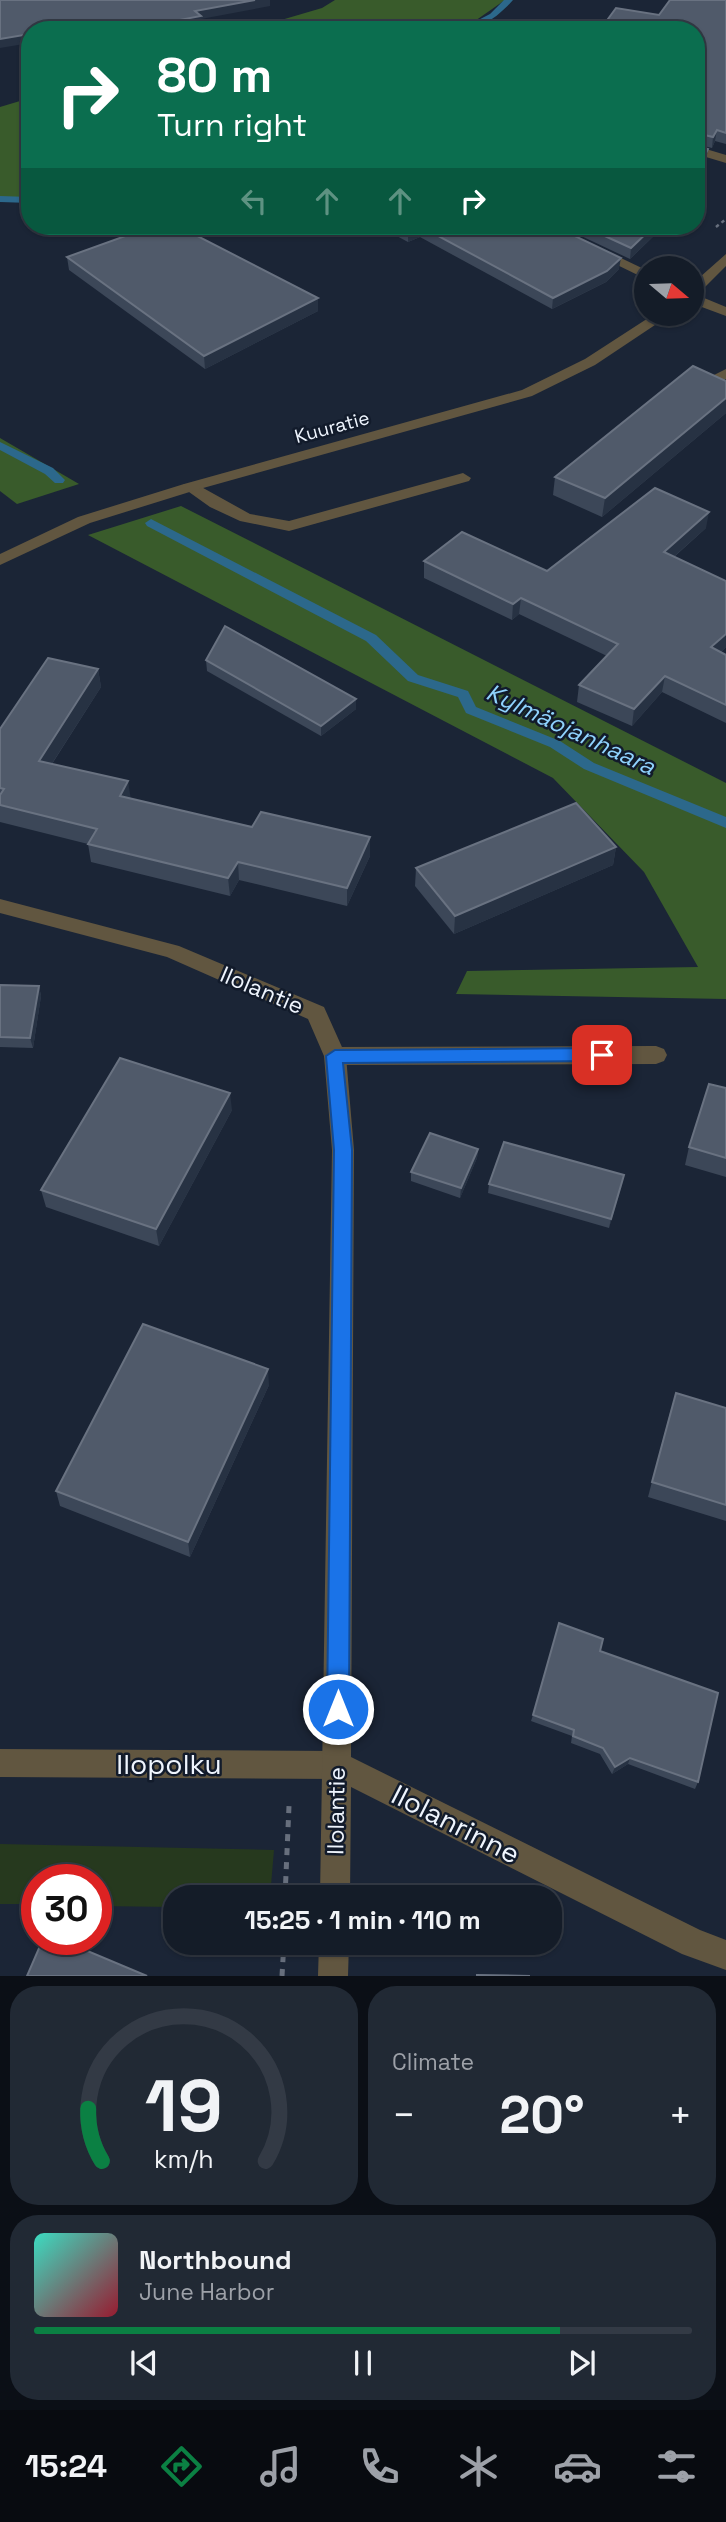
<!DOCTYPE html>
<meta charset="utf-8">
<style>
:root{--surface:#141c28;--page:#212934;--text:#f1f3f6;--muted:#9da1a8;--line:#333a45;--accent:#0b8043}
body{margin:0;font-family:"Space Grotesk",sans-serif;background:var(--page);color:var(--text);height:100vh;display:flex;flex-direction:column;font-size:26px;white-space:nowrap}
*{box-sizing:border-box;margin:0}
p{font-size:23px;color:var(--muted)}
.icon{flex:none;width:38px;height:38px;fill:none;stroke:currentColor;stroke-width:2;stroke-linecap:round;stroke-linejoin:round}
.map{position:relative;height:1976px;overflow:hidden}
.drawer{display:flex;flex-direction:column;gap:10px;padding:10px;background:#0b0f16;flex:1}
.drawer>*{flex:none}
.hud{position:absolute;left:21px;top:21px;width:684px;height:214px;border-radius:28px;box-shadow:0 2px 5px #0004,0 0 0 2px var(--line);background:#0b6e4f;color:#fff;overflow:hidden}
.needle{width:46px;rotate:109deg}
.fabs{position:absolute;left:634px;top:256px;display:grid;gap:14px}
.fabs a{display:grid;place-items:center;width:70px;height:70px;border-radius:50%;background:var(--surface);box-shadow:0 2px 5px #0004,0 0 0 2px var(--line);font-size:35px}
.speed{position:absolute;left:21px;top:1864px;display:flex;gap:14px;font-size:35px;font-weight:700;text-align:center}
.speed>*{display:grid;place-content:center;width:91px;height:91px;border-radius:50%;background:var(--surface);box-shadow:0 2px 5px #0004,0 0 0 2px var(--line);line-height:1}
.speed .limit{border:10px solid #d22;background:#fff;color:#111}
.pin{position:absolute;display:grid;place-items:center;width:60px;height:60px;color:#fff;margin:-30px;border-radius:14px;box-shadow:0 4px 10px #0006}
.me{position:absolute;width:77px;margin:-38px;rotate:0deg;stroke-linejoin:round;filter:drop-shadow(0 0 5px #0008)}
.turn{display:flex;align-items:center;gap:24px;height:147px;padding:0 21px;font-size:32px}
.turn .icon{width:91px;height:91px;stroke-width:2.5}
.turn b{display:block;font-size:49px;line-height:60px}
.lanes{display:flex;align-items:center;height:66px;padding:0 21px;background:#0003;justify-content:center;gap:35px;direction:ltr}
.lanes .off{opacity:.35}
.big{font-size:52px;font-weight:700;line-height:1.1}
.drawer .card{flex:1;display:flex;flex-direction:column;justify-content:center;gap:10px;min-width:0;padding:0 24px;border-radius:28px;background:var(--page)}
.drawer .dial{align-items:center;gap:0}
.dial svg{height:182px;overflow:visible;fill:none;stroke:var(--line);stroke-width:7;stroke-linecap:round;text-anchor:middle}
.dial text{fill:var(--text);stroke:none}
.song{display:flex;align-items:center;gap:21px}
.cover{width:84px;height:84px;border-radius:10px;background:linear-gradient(135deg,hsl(170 70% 55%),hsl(350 70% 35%))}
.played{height:7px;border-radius:4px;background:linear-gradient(90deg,var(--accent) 80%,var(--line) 80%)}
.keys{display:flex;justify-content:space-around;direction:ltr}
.heat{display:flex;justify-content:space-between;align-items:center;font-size:38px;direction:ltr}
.drawer .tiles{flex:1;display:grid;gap:10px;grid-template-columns:1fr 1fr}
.card:last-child{grid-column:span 2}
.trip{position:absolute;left:163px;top:1885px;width:399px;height:70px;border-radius:28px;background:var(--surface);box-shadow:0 2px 5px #0004,0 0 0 2px var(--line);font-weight:700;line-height:70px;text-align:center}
.tabs{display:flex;height:112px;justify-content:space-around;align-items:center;background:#080b10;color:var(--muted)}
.tabs .icon{width:49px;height:49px}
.tabs .active{color:var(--accent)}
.tabs b{font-size:32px;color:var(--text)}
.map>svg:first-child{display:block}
.green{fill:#26391e}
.forest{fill:#395b2b}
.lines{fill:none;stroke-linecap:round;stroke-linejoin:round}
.stream{fill:#2c688b;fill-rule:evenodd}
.path-far1{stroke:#676f7d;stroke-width:2.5;stroke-dasharray:3.5 3.5;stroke-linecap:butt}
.path{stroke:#676f7d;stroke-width:5;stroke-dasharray:7 7;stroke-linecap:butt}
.lane{fill:#615640;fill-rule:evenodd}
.street{fill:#615640;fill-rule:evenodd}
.wall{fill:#3c4758}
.shaded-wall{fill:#273243}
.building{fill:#505a6a;stroke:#697281;stroke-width:2}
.route{fill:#1a73e8;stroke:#114b97;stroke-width:2}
.labels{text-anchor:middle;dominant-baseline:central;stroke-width:5;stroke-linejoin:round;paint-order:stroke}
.far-street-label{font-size:19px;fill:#eff5fe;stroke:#121b2b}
.street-label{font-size:23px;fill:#eff5fe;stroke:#121b2b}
.water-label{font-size:24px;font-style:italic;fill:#8fd2fd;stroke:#121b2b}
.near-street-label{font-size:28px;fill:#eff5fe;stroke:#121b2b}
</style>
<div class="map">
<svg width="726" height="1976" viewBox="0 0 726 1976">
<rect width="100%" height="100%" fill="#1b2536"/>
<path class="green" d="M 0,1844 L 274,1850 L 270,1897 L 175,1897 L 175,1907 L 96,1906 L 96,1880 L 37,1880 L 37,1904 L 0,1904 Z"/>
<g class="forest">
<path d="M 335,0 L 505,0 L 462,30 L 247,30 L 322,8 Z"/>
<path d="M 30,98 L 30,202 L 0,202 L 0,107 Z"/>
<path d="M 0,438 L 79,484 L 17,504 L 0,491 Z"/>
<path d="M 181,506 L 726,783 L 726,999 L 456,994 L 467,971 L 698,967 L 644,872 L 553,778 L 88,535 Z"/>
</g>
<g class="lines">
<g class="stream">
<path d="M 504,0 L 513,0 C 499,16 481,30 459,30 L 490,14 Z"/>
<path d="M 0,196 L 30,197 L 30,203 L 0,202 Z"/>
<path d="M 0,442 L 53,468 L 65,480 L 63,483 L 55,483 L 45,474 L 0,450 Z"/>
<path d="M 151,519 L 376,635 L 418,675 L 468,691 L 476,707 L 560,741 L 594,763 L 726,817 L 726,828 L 584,769 L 550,747 L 466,713 L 458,697 L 408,681 L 366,641 L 147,526 L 145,523 Z"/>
</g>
<path class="path-far1" d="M 716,227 L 726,219"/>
<g class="path">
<path d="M 285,1897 L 289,1806"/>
<path d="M 282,1976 L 284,1942"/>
</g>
<g class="lane">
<path d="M 726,369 L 726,379 L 716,385 L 706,385 L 706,379 Z"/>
<path d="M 463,473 L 471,478 L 469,481 L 289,531 L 240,521 L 210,507 L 182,487 L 184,484 L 196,484 L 250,514 L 289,521 Z"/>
<path d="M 656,1046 L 664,1049 L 667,1055 L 664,1061 L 656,1064 L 335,1065 L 327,1062 L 324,1056 L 327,1050 L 335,1047 Z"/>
<path d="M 0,1749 L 337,1751 L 347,1755 L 351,1765 L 347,1775 L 337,1779 L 0,1777 Z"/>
</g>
<g class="street">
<path d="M 696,146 L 726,155 L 726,163 L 696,154 Z"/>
<path d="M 537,226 L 554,226 L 646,270 L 646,279 Z"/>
<path d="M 726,254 L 726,266 L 697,295 L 726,307 L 726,316 L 691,303 L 691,285 Z"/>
<path d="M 656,313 L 673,313 L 595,365 L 532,396 L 196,490 L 90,523 L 0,565 L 0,554 L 78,517 L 184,484 L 522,390 L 585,359 Z"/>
<path d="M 0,899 L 179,946 L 324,1007 L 346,1056 L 354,1150 L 351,1757 L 700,1930 L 726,1940 L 726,1970 L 682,1954 L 351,1787 L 350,1897 L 320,1897 L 332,1150 L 324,1056 L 308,1019 L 167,957 L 0,913 Z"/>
<path d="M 319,1942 L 349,1942 L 348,1976 L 318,1976 Z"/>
</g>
</g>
<g class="wall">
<path d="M 726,0 L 726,144 L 715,141 L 712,148 L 696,144 L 696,30 L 659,15 Z"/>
<path d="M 378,226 L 554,226 L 619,269 L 606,282 L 552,309 L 420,237 L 408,242 Z"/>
<path d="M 560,226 L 664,226 L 630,259 Z"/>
<path d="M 67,257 L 318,311 L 205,369 L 69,270 Z"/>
<path d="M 726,381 L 726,413 L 602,517 L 553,495 L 555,477 Z"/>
<path d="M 706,528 L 674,557 L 726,581 L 726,647 L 721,652 L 726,655 L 726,723 L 662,692 L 632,726 L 577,702 L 579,685 L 607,656 L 519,614 L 512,620 L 424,578 L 424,561 L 547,571 Z"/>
<path d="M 206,660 L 356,709 L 321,736 L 207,671 Z"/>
<path d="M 98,669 L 101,687 L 52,764 L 131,799 L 252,827 L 370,837 L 370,856 L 347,906 L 239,880 L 230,896 L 91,862 L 88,844 L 0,822 L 0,729 Z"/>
<path d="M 616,847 L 613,865 L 454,934 L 415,886 L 416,868 Z"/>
<path d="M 0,985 L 39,986 L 41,996 L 33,1048 L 0,1047 Z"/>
<path d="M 726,1088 L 726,1177 L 685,1165 L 689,1147 Z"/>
<path d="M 232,1110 L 159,1246 L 46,1207 L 41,1190 Z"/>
<path d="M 478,1149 L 477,1158 L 460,1198 L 411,1181 L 411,1172 Z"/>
<path d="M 624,1175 L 609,1228 L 488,1193 L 489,1184 Z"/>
<path d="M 269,1385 L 190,1557 L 60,1506 L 56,1491 Z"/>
<path d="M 726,1408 L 726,1521 L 648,1497 L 671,1409 Z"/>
<path d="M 600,1651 L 698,1782 L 695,1789 L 628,1764 L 612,1774 L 600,1754 L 571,1743 L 572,1736 L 531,1721 L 533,1715 Z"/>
</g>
<g class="shaded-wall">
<path d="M 255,0 L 270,0 L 270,6 L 201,19 L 201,25 L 177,30 L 127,30 L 195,11 Z"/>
<path d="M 30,34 L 30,43 L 0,48 L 0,39 Z"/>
<path d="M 717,130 L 715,141 L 712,148 L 713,137 Z"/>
<path d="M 708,149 L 706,160 L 696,180 L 696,173 Z"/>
<path d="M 420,226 L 420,237 L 408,242 L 408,231 Z"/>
<path d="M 654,226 L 664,226 L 630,259 L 631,248 Z"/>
<path d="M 621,258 L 619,269 L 606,282 L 552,309 L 553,298 Z"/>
<path d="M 318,298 L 318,311 L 205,369 L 204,356 Z"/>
<path d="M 726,398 L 726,413 L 602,517 L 605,498 Z"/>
<path d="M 709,512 L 706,528 L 661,568 L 664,552 Z"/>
<path d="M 521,598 L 519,614 L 512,620 L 513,604 Z"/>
<path d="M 726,634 L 726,647 L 707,664 L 711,647 Z"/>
<path d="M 98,669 L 101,687 L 42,779 L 39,761 Z"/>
<path d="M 665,676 L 662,692 L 632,726 L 634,709 Z"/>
<path d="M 356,699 L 356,709 L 321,736 L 321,726 Z"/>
<path d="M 128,781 L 131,800 L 120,796 Z"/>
<path d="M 370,837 L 370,856 L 347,906 L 347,888 Z"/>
<path d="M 616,847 L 613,865 L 454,934 L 455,916 Z"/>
<path d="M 238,862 L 239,880 L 230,896 L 228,878 Z"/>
<path d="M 39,986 L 41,996 L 33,1048 L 30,1038 Z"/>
<path d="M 230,1093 L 232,1110 L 159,1246 L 156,1229 Z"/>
<path d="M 478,1149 L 477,1158 L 460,1198 L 461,1188 Z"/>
<path d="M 624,1175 L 622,1185 L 609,1228 L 611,1219 Z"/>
<path d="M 268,1369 L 269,1385 L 190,1557 L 188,1542 Z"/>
<path d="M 630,1758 L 628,1764 L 612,1774 L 615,1767 Z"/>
</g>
<g class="building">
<path d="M 0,0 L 255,0 L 195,11 L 201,16 L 127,30 L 30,30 L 30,34 L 0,39 Z"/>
<path d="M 670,0 L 726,0 L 726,133 L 717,130 L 713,137 L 696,133 L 696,30 L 600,30 L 616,8 L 659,15 Z"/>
<path d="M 696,145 L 708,149 L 696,173 Z"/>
<path d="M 153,226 L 178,226 L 318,298 L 204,356 L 67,257 Z"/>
<path d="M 398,226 L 554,226 L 621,258 L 607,271 L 553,298 L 420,226 L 408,231 Z"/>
<path d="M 583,226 L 654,226 L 631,248 Z"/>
<path d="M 693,366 L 726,381 L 726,398 L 605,498 L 555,477 Z"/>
<path d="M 655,488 L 709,512 L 664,552 L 726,581 L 726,634 L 711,647 L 726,655 L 726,705 L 665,676 L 634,709 L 579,685 L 618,644 L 521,598 L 513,604 L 424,561 L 462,532 L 547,571 Z"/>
<path d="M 225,626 L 356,699 L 321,726 L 206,660 Z"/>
<path d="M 48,658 L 98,669 L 39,761 L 128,781 L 120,796 L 252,827 L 261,812 L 370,837 L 347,888 L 238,862 L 228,878 L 88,844 L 97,829 L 0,805 L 0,795 L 4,789 L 0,788 L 0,729 Z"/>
<path d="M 576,803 L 616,847 L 455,916 L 416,868 Z"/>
<path d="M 0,985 L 39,986 L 30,1038 L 0,1037 Z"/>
<path d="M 120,1058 L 230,1093 L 156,1229 L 41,1190 Z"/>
<path d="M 709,1084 L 726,1088 L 726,1158 L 689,1147 Z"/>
<path d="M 430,1133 L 478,1149 L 461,1188 L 411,1172 Z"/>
<path d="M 504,1142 L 624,1175 L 611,1219 L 489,1184 Z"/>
<path d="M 143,1324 L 268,1369 L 188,1542 L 56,1491 Z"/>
<path d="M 676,1393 L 726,1408 L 726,1505 L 652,1482 Z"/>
<path d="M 559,1623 L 603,1639 L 600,1651 L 718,1693 L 698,1782 L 630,1758 L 615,1767 L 603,1748 L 573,1736 L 574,1730 L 533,1715 Z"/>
<path d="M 43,1939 L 59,1939 L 147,1976 L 27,1976 Z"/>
<path d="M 477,1975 L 530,1976 L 477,1976 Z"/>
</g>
<path class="route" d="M 602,1048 L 611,1055 L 602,1061 L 343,1063 L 352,1150 L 349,1709 L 346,1717 L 338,1720 L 330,1717 L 327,1709 L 334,1150 L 326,1056 L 335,1050 Z"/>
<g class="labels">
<g class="far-street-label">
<text transform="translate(332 427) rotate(-15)">Kuuratie</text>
</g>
<g class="street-label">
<text transform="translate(262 990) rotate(23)">Ilolantie</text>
<text transform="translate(336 1811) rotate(-89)">Ilolantie</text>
</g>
<g class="water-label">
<text transform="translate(571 729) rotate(25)">Kylmäojanhaara</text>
</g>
<g class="near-street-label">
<text x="169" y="1764">Ilopolku</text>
<text transform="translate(456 1824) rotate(27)">Ilolanrinne</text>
</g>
</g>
</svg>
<div class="fabs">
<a><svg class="needle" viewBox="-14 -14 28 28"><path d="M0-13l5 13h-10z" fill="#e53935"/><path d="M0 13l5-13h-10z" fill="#9da1a8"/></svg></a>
</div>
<div class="speed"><div class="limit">30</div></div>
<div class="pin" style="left:602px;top:1055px;background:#d93025"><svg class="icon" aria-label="arrive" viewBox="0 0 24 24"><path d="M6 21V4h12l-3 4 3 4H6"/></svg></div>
<svg class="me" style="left:338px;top:1709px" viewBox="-20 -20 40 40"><circle r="17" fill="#1a73e8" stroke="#fff" stroke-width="3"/><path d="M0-11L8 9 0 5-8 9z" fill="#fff"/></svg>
<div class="trip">15:25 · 1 min · 110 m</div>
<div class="hud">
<div class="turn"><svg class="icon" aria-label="right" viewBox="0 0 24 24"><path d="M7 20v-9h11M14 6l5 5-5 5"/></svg><div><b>80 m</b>Turn right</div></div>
<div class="lanes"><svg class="icon off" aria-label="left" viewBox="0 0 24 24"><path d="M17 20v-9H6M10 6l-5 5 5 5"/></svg><svg class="icon off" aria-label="ahead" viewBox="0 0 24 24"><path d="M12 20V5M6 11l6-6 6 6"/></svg><svg class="icon off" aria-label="ahead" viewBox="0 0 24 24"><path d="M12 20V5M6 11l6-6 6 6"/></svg><svg class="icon" aria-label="right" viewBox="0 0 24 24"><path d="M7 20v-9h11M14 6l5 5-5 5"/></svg></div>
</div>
</div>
<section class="drawer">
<div class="tiles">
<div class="card dial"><svg viewBox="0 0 100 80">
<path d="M14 69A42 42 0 1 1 86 69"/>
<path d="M14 69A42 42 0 0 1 8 46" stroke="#0b8043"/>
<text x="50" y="56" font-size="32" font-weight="700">19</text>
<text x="50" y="72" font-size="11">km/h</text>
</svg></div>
<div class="card"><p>Climate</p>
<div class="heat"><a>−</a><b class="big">20°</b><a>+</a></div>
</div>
<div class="card">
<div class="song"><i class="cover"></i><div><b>Northbound</b><p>June Harbor</p></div></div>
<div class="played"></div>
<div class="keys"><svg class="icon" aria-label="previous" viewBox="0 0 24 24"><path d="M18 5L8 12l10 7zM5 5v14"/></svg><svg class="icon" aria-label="pause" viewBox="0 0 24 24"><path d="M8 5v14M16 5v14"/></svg><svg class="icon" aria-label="next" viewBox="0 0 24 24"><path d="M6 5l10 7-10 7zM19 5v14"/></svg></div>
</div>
</div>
</section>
<nav class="tabs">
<b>15:24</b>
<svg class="icon active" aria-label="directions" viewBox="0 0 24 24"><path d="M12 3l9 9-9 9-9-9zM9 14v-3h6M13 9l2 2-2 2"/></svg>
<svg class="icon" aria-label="music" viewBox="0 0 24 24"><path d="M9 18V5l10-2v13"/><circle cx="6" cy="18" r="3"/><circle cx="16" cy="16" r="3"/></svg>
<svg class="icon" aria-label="phone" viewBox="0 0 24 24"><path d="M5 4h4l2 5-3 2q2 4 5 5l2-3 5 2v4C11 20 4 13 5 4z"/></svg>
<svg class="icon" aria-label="climate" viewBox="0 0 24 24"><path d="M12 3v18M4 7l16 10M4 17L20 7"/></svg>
<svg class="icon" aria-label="car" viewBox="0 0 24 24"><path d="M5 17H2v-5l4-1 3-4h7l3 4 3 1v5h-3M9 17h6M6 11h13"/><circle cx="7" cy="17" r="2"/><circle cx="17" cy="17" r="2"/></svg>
<svg class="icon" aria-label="filters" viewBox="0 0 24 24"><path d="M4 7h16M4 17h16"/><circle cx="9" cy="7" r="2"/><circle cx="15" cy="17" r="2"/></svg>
</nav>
